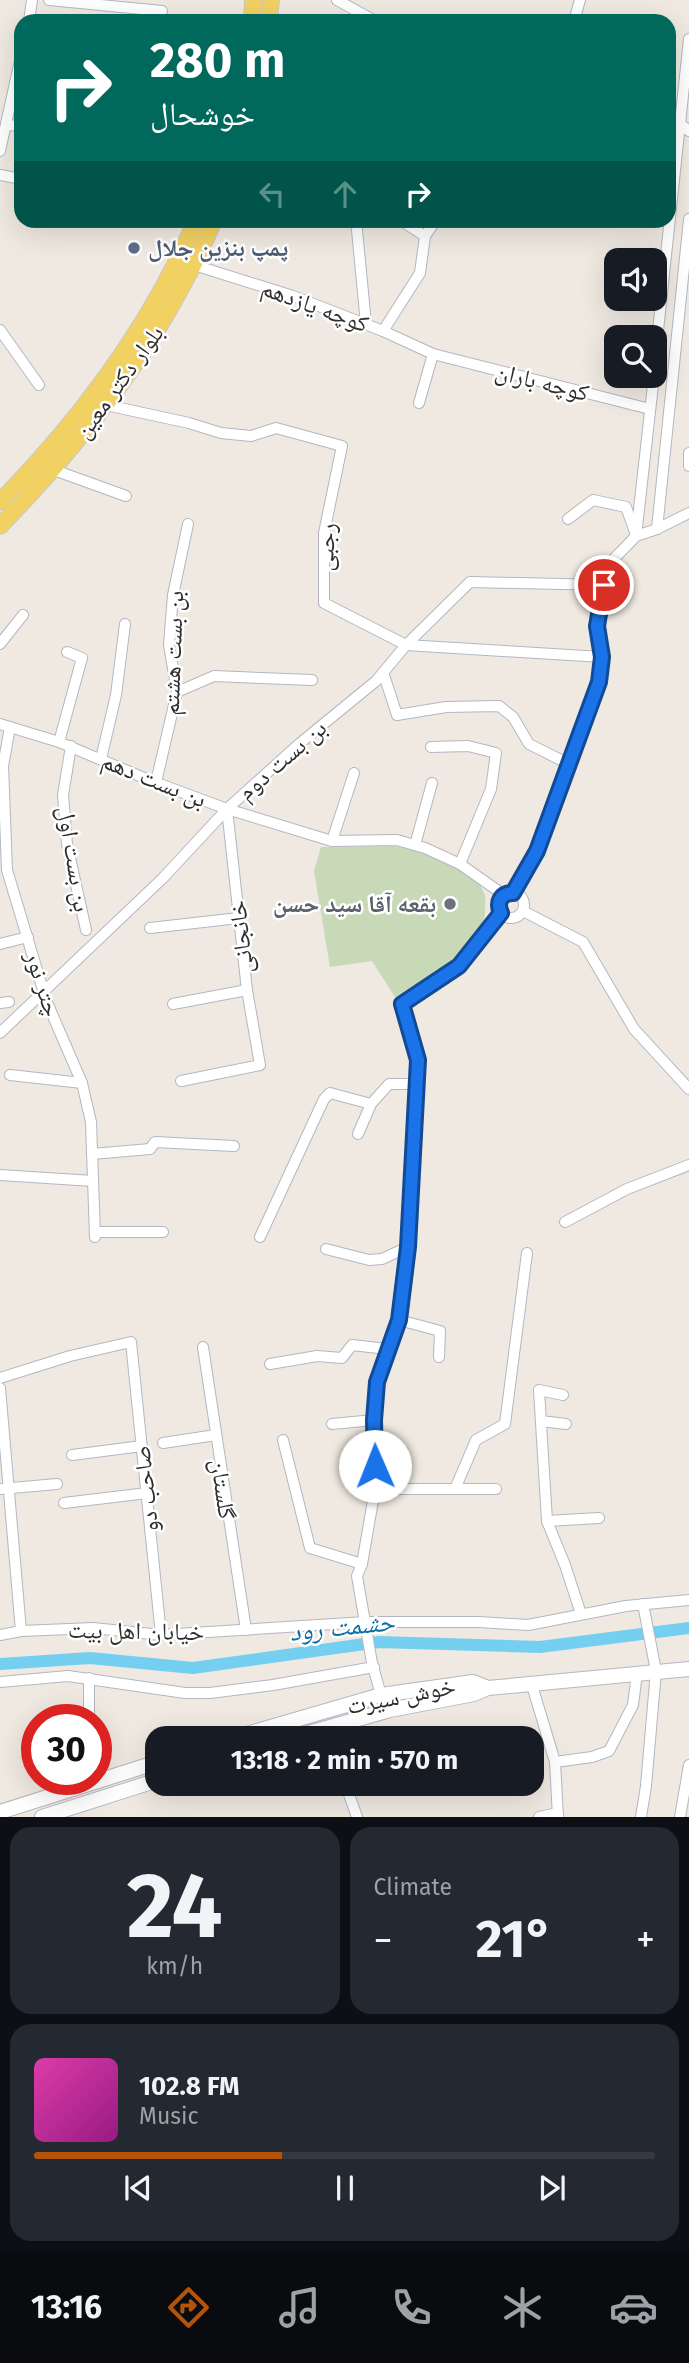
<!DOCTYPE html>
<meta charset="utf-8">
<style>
:root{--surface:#171b24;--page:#242831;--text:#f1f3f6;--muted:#9ea1a6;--line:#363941;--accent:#b45309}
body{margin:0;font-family:"Fira Sans","Noto Naskh Arabic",sans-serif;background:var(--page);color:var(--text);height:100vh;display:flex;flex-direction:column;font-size:26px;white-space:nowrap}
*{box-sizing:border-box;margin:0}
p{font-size:23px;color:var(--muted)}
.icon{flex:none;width:38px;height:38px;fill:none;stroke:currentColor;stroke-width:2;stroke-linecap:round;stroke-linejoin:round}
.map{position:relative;height:1817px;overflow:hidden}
.sheet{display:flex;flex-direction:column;gap:10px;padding:10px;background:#0d0f14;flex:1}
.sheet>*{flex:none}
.top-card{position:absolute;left:14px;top:14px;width:662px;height:214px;border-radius:21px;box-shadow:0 7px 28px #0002;background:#00695c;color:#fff;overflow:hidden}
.tools{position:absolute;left:604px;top:248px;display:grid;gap:14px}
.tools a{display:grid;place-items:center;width:63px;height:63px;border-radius:14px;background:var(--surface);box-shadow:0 7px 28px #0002;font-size:35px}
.speed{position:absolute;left:21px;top:1704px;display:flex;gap:14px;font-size:35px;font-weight:700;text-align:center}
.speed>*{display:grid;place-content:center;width:91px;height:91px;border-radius:50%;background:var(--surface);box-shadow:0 7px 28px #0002;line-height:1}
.speed .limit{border:10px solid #d22;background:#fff;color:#111}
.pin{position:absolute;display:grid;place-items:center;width:60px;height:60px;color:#fff;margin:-30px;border:4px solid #fff;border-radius:50%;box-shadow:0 2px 7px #0007}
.me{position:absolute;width:77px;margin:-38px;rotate:359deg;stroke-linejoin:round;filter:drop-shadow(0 0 5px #0008)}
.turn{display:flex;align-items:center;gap:24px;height:147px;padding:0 21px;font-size:32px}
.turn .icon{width:91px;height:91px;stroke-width:2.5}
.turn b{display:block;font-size:49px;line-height:60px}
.lanes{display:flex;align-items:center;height:66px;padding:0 21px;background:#0003;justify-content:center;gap:35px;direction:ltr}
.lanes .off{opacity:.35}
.big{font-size:52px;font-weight:700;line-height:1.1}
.sheet .card{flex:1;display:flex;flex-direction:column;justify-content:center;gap:10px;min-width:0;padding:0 24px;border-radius:21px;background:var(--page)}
.sheet .dial{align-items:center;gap:0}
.dial b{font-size:91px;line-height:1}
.song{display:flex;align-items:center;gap:21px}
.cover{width:84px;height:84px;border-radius:10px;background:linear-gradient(135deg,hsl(320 70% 55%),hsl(310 70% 35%))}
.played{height:7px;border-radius:4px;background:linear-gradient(90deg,var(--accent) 40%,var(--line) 40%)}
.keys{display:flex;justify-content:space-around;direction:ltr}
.heat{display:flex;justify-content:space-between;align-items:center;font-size:38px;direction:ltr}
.sheet .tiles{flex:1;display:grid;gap:10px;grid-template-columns:1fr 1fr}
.card:last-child{grid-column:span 2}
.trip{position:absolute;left:145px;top:1726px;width:399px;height:70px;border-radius:21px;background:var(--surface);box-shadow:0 7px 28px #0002;font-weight:700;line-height:70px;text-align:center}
.tabs{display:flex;height:112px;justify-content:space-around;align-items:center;background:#090b0e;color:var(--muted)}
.tabs .icon{width:49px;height:49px}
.tabs .current{color:var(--accent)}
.tabs b{font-size:32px;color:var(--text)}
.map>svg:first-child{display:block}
.cemetery{fill:#c8d9b8}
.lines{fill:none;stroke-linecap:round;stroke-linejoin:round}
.canal{stroke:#75cff0;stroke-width:12}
.minor-casing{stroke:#b4b7c1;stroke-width:12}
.secondary-casing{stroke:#b4b7c1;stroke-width:16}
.primary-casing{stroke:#c9c9c9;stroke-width:18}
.minor{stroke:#fff;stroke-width:10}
.secondary{stroke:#fff;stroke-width:14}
.primary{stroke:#f2d163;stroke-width:16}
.route-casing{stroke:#114b97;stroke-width:18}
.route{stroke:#1a73e8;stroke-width:12}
.service-dot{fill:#5c6f8a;stroke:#fff;stroke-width:2.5}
.worship-dot{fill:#6b7280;stroke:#fff;stroke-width:2.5}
.labels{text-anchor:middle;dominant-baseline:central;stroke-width:5;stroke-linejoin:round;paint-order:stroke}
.service-label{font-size:24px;font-weight:bold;fill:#4e5e75;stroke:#fff;text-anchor:start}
.street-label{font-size:24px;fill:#2e2e2e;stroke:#fff}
.worship-label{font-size:24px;font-weight:bold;fill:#5b616d;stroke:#fff;text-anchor:end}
.water-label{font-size:26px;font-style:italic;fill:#0d6fa3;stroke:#fff}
</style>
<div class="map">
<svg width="689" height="1817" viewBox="0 0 689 1817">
<rect width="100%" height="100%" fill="#efe9e1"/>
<path class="cemetery" d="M 394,846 C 421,851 477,864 485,896 C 486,900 485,907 485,912 C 485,925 480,936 470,945 C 450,967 420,981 395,997 L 372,961 L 330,967 L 314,871 L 321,847 Z"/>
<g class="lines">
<path class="canal" d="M 0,1664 L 90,1658 L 193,1668 L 379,1642 L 540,1647 L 689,1628"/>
<g class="minor-casing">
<g id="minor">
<path d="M 49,0 L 162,11"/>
<path d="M 337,0 L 375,21"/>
<path d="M 29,21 L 32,0"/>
<path d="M 574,21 L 580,0"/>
<path d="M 668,114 L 689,131"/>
<path d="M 6,125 L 21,126"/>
<path d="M 0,151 L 21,56"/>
<path d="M 0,175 L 21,179"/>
<path d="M 400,220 L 425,236 L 436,220"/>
<path d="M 357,230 L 366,324"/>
<path d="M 194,265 L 293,296 L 383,331 L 433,354 L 650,409"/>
<path d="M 0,330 L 39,385"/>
<path d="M 383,331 L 420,273 L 425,236"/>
<path d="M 654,368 L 689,39"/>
<path d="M 419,403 L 433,354"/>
<path d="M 106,405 L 189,423 L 221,433 L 251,436 L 276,428 L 342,446 L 324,533 L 324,603 L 406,645 L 602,657"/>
<path d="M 689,453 L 689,466"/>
<path d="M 54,470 L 126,496"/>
<path d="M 568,519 L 593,500 L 626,507 L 635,532"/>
<path d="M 657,529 L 689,219"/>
<path d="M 636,536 L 654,376"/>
<path d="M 0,644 L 23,615"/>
<path d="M 383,672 L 397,715 L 446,707 L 499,706 L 513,717 L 529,744 L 569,764"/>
<path d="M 177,692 L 214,676 L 312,680"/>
<path d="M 0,724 L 59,742 L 149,780 L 227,809 L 332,841 L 397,840 L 425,848 L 460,864 L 504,895"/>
<path d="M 10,727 L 3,766 L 7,870 L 46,1000 L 82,1083 L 91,1122 L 95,1237"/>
<path d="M 59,742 L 82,658 L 67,652"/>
<path d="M 71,746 L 63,795 L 67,844 L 86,930"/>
<path d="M 431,747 L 468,746 L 496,753 L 491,789 L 460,864"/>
<path d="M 101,759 L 116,695 L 125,624"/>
<path d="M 156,782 L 177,692 L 169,645 L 173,595 L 188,524"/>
<path d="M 332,841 L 354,773"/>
<path d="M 415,845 L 432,783"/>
<circle cx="511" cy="905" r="13"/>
<path d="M 513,893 L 537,851 L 599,682 L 602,657 L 597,626 L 607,566 L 636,536 L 657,529 L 689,513"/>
<path d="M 523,911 L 583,942 L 634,1029 L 689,1089"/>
<path d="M 150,928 L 239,918"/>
<path d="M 0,944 L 28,937"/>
<path d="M 0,1003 L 9,1002"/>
<path d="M 173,1004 L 247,990"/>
<path d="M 0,1033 L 163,878 L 227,809 L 299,744 L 376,681 L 406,645 L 470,582 L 604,585"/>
<path d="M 10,1075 L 82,1083"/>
<path d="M 181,1081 L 260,1065 L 247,990 L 227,809"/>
<path d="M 358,1134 L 371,1104"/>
<path d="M 92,1154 L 150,1149 L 155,1142 L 234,1146"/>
<path d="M 0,1175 L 93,1181"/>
<path d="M 565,1222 L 627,1189 L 689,1165"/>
<path d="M 95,1232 L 163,1232"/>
<path d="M 260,1237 L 324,1099 L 330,1093 L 371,1104 L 389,1084 L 416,1084"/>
<path d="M 326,1249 L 369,1260 L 382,1259 L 408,1247"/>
<path d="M 399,1320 L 440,1331 L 439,1357"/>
<path d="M 203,1347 L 246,1630"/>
<path d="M 270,1364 L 317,1356 L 342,1358 L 352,1345 L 387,1349"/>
<path d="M 0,1378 L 70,1356 L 131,1342 L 161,1635"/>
<path d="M 0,1388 L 21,1631"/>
<path d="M 563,1395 L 539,1390 L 547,1521 L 565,1565 L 581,1614"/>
<path d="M 541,1421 L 566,1424"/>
<path d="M 332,1424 L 374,1420"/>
<path d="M 283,1440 L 310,1548 L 362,1564"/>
<path d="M 163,1443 L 216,1435"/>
<path d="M 72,1455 L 142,1446"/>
<path d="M 0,1489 L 57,1484"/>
<path d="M 375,1489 L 496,1489"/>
<path d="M 455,1489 L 476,1440 L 505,1424 L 527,1253"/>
<path d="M 64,1503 L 147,1493"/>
<path d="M 547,1521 L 599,1518"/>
<path d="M 0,1635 L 21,1631 L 93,1628 L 161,1635 L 366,1622 L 479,1622 L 528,1625 L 626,1606 L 689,1600"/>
<path d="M 89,1678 L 89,1720"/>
<path d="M 0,1682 L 68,1676 L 185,1693 L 210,1693 L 273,1685 L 374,1667"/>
<path d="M 531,1682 L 555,1762 L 592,1757 L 609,1751 L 633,1705 L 637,1673"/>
<path d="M 381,1695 L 372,1663 L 357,1576 L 362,1564 L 375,1489 L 374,1420 L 377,1382 L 399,1320 L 408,1247 L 418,1060 L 402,1004 L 459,966 L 501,913"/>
<path d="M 96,1751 L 103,1780"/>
<path d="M 555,1762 L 558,1817"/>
<path d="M 345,1783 L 357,1817"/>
<path d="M 539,1817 L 558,1813"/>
<path d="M 641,1817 L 646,1786 L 656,1671 L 643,1604"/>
<path d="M 680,1817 L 689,1765"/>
</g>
</g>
<g class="secondary-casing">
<g id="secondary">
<path d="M 233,1738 L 381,1695 L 473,1682 L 488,1688"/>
<path d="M 291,1738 L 390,1710 L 474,1694 L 488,1688 L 689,1669"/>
<path d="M 0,1812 L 158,1762"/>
<path d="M 42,1817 L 158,1780"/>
</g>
</g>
<g class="primary-casing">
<g id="primary">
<path d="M 252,21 L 253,0"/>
<path d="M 269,21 L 271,0"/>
<path d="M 0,502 C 80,420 151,326 196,220"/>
<path d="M 0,526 C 88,435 164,338 214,220"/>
</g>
</g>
<use href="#minor" class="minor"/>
<use href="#secondary" class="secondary"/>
<use href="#primary" class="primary"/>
</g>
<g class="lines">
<g class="route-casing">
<path id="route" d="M 375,1466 L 374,1420 L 377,1382 L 399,1320 L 408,1247 L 418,1060 L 402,1004 L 459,966 L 501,913 C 496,902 501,893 513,893 L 537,851 L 599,682 L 602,657 L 597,626 L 604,585"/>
</g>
<use href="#route" class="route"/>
</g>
<circle class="service-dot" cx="134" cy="248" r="7"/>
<circle class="worship-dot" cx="450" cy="904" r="7"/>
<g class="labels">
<g class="service-label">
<text x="148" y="248">پمپ بنزین جلال</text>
</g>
<g class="street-label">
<text transform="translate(315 306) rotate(20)">کوچه یازدهم</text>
<text transform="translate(119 382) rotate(-54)">بلوار دکتر معین</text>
<text transform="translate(542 382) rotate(14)">کوچه باران</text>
<text transform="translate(326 547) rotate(-86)">رجبی</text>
<text transform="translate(173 653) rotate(-88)">بن بست هشتم</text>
<text transform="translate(282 760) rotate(-41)">بن بست دوم</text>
<text transform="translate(154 780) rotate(22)">بن بست دهم</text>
<text transform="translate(74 859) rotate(81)">بن بست اول</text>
<text transform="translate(241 937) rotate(-96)">خانجانی</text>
<text transform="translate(43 984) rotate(72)">چتر نور</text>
<text transform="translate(146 1489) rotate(-96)">صاحب دو</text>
<text transform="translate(223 1489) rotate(82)">گلستان</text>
<text transform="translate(136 1631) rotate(1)">خیابان اهل بیت</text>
<text transform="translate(401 1696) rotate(-11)">خوش سیرت</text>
</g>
<g class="worship-label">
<text x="436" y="904">بقعه آقا سید حسن</text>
</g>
<g class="water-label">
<text transform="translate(342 1627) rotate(-6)">حشمت رود</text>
</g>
</g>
</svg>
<div class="tools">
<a><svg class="icon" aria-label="sound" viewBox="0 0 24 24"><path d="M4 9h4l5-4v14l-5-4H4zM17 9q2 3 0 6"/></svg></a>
<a><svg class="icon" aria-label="search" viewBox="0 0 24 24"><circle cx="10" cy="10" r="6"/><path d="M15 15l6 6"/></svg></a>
</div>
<div class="speed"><div class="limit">30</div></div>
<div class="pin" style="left:604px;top:585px;background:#d93025"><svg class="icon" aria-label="arrive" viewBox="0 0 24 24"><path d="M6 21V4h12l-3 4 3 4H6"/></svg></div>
<svg class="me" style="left:375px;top:1466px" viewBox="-20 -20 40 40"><circle r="19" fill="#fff"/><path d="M0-13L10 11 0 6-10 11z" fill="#1a73e8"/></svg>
<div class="trip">13:18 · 2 min · 570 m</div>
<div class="top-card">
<div class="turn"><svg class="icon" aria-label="right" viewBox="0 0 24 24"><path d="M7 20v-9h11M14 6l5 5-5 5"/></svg><div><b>280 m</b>خوشحال</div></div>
<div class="lanes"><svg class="icon off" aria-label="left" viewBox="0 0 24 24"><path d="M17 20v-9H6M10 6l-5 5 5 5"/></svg><svg class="icon off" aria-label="ahead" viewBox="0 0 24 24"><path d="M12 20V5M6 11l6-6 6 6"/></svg><svg class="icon" aria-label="right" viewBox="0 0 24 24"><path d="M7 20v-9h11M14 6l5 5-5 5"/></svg></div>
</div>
</div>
<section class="sheet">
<div class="tiles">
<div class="card dial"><b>24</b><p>km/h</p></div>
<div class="card"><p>Climate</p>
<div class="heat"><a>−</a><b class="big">21°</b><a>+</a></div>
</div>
<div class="card">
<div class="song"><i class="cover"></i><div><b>102.8 FM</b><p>Music</p></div></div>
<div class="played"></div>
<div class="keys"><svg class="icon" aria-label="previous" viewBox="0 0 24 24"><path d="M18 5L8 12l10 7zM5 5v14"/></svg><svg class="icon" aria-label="pause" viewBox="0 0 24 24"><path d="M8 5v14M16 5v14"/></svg><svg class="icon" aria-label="next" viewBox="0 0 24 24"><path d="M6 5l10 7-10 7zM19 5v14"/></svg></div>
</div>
</div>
</section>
<nav class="tabs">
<b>13:16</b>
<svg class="icon current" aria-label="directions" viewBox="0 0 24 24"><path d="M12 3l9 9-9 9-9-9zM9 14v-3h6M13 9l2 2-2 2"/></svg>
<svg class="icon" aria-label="music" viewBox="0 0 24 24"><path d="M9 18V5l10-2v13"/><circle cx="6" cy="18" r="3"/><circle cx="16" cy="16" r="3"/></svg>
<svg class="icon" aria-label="phone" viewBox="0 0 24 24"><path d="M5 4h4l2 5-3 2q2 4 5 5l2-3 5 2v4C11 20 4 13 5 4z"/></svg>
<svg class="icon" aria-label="climate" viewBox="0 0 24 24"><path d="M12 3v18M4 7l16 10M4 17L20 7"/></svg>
<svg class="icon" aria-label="car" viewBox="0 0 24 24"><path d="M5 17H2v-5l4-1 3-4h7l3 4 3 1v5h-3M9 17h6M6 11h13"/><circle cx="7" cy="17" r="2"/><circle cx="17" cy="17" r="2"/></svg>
</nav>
